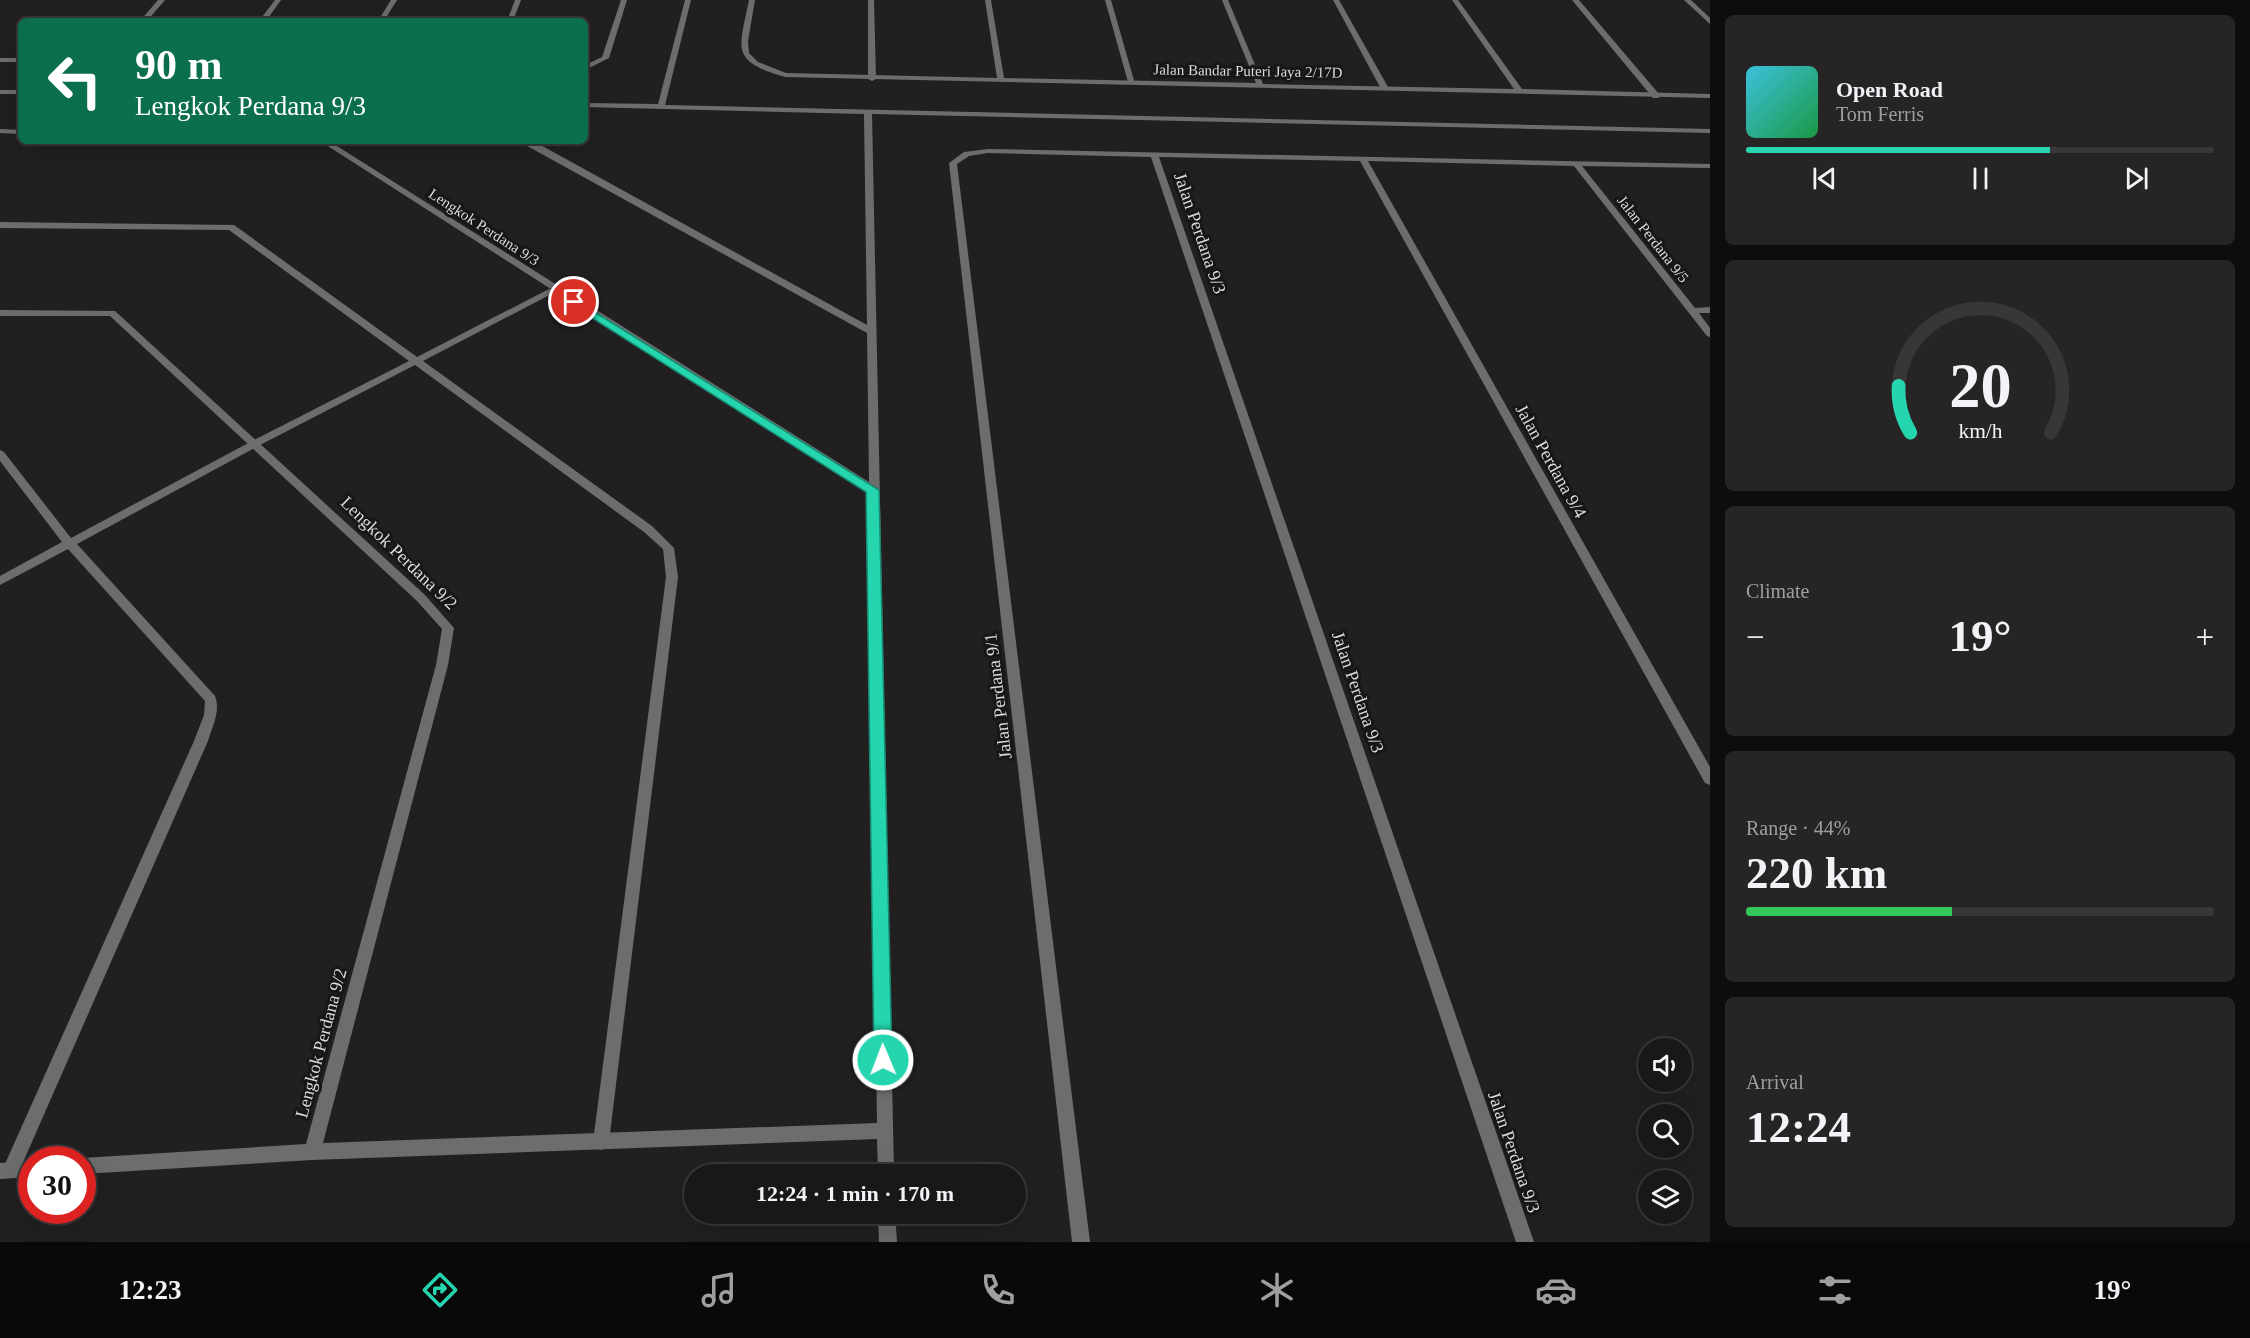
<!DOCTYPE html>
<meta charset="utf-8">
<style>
:root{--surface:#1a1719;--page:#272426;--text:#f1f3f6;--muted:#9f9fa2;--line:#383638;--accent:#24d5ae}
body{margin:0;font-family:"Times New Roman",serif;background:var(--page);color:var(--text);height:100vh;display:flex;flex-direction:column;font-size:22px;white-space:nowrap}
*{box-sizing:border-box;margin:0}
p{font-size:20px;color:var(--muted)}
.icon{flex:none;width:33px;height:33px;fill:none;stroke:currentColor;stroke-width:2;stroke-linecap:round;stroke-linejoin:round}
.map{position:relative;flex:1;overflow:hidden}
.details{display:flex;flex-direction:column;gap:15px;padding:15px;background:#0e0d0e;width:540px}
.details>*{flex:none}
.hud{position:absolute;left:18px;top:18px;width:570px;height:126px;border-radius:9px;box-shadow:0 6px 24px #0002,0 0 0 2px var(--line);background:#0b6e4f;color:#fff;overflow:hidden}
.buttons{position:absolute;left:1638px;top:1038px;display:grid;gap:12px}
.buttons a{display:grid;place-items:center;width:54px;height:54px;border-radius:50%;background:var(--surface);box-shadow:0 6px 24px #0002,0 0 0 2px var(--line);font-size:30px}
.speed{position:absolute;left:18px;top:1146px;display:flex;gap:12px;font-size:30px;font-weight:700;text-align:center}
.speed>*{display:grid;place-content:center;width:78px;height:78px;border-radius:50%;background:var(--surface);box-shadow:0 6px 24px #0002,0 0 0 2px var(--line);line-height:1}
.speed .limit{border:9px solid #d22;background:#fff;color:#111}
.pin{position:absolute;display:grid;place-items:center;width:51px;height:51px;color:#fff;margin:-26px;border:3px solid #fff;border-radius:50%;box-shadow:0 2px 6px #0007}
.me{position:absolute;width:66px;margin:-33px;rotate:359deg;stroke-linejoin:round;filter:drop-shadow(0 0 4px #0008)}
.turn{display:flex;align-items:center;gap:21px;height:126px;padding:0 18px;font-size:27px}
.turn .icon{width:78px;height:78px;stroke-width:2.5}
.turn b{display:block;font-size:42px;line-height:51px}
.big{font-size:45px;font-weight:700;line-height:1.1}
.details .tile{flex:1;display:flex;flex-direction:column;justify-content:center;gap:9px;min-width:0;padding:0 21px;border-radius:9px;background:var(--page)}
.details .dial{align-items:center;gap:0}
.dial svg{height:156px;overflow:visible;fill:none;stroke:var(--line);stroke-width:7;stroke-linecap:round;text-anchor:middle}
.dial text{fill:var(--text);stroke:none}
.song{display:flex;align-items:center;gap:18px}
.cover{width:72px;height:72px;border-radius:9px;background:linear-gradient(135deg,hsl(190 70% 55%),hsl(140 70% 35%))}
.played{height:6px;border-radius:3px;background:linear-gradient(90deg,var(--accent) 65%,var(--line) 65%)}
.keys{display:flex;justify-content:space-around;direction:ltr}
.heat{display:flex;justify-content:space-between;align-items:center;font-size:33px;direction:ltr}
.charge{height:9px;border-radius:4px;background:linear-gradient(90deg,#34c759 44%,var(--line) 0)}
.trip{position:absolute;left:684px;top:1164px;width:342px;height:60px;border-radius:30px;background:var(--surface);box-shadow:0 6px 24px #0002,0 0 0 2px var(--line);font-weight:700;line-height:60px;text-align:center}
.tab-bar{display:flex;height:96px;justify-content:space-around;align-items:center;background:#0a090a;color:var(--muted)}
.tab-bar .icon{width:42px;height:42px}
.tab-bar .on{color:var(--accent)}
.tab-bar b{font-size:27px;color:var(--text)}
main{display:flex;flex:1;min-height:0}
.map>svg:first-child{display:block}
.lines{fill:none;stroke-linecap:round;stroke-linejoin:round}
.lane{fill:#6c6e6e;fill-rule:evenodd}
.street{fill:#6c6e6e;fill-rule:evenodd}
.route{fill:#24d5ae;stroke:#178a71;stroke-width:1.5}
.labels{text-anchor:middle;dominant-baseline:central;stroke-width:6;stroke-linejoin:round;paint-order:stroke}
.far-street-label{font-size:15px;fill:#dddbdc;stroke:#191618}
.street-label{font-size:18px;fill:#dddbdc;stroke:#191618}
</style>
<main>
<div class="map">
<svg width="1710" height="1242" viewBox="0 0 1710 1242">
<rect width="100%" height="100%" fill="#221f21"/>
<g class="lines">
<g class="lane">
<path d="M 275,0 L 281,0 L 266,21 L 259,21 Z"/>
<path d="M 515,0 L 521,0 L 513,21 L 507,21 Z"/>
<path d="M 868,0 L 874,0 L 876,79 L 872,81 L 868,79 Z"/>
<path d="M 1105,0 L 1111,0 L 1135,84 L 1128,82 Z"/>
<path d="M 1333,0 L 1339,0 L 1388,87 L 1387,89 L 1380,87 Z"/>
<path d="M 1572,0 L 1579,0 L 1659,94 L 1659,98 L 1653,98 Z"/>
<path d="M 0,222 L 234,225 L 417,357 L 551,288 L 557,288 L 559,290 L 423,361 L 652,526 L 674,548 L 678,577 L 609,1142 L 607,1148 L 601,1150 L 595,1148 L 593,1142 L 666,577 L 663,549 L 644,532 L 415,365 L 260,445 L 77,544 L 215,696 C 221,711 212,727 208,741 L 17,1176 L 11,1178 L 5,1176 L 3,1170 L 5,1164 L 194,741 L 204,715 L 205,701 L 68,549 L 0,585 L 0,576 L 62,542 L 0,461 L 0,450 L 4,452 L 71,538 L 252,441 L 409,361 L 229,230 L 0,228 Z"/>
</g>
<g class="street">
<path d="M 158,0 L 165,0 L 147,21 L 140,21 Z"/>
<path d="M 391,0 L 397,0 L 384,21 L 378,21 Z"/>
<path d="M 621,0 L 627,0 L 609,58 L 585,70 L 585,65 L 602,57 Z"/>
<path d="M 685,0 L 691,0 L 665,105 L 1710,129 L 1710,133 L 872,114 L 894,1174 L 878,1174 L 877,1139 L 312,1160 L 82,1174 L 82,1160 L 78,1160 L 82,1158 L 306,1144 L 436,665 L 442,629 L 417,601 L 110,316 L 0,316 L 0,310 L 115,311 L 425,595 L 454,628 L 448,665 L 323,1143 L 877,1123 L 869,493 L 320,141 L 329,141 L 869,482 L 867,333 L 518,141 L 537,143 L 867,325 L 864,114 L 585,107 L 585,103 L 658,104 Z"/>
<path d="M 749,0 L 755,0 L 748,41 L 749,53 L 758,62 L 786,73 L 997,78 L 985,0 L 991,0 L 1004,78 L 1256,83 L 1222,0 L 1228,0 L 1263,84 L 1514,89 L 1452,0 L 1458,0 L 1522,89 L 1710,94 L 1710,98 L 785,77 C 730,61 739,50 749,0 Z"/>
<path d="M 1684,0 L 1691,0 L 1710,18 L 1710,24 Z"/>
<rect x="0" y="58" width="21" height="4"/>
<rect x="0" y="90" width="21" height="4"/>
<path d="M 0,129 L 21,130 L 21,134 L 0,133 Z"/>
<path d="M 988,149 L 1710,164 L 1710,168 L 1582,166 L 1695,308 L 1710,307 L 1710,313 L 1699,313 L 1710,328 L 1710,337 L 1707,336 L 1574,166 L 1368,161 L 1710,767 L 1710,785 L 1705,783 L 1360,161 L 1159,157 L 1534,1242 L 1516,1242 L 1151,157 L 988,153 L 969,156 L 957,164 L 1090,1242 L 1072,1242 L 949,163 L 964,152 Z"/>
<path d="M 32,1161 L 32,1177 L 0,1179 L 0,1163 Z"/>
<path d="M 878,1214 L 895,1214 L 897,1242 L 879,1242 Z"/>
</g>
</g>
<path class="route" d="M 574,299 L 879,490 L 892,1060 L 889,1066 L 883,1069 L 877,1066 L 874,1060 L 866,492 L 570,304 L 568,302 Z"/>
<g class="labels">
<g class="far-street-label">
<text transform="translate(1248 71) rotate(1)">Jalan Bandar Puteri Jaya 2/17D</text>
<text transform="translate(484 227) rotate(33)">Lengkok Perdana 9/3</text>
<text transform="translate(1653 239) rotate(52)">Jalan Perdana 9/5</text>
</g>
<g class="street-label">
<text transform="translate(1200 233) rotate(71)">Jalan Perdana 9/3</text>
<text transform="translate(1551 461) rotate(61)">Jalan Perdana 9/4</text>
<text transform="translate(399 553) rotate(44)">Lengkok Perdana 9/2</text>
<text transform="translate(1358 692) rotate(71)">Jalan Perdana 9/3</text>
<text transform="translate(998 696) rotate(-97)">Jalan Perdana 9/1</text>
<text transform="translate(321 1043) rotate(-75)">Lengkok Perdana 9/2</text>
<text transform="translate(1514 1152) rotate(71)">Jalan Perdana 9/3</text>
</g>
</g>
</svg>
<div class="buttons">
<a><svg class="icon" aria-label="sound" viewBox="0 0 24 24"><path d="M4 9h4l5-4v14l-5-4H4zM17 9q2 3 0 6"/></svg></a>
<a><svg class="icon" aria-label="search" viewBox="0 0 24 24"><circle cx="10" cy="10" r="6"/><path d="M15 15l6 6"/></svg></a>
<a><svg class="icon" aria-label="layers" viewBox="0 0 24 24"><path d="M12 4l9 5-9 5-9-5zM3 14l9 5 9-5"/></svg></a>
</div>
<div class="speed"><div class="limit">30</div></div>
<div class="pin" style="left:574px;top:302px;background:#d93025"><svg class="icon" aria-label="arrive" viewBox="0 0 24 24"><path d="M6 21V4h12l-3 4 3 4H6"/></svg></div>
<svg class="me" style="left:883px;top:1060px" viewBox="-20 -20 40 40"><circle r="17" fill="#24d5ae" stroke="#fff" stroke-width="3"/><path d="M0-11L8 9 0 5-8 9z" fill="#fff"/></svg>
<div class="trip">12:24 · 1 min · 170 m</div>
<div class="hud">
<div class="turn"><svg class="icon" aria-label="left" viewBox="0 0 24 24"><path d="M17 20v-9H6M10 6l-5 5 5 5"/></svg><div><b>90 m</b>Lengkok Perdana 9/3</div></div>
</div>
</div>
<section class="details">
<div class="tile">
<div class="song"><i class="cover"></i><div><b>Open Road</b><p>Tom Ferris</p></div></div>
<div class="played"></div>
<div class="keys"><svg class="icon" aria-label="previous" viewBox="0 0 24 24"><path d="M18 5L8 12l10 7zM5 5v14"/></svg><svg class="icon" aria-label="pause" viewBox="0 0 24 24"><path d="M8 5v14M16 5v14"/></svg><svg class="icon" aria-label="next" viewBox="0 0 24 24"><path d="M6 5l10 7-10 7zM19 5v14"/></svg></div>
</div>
<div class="tile dial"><svg viewBox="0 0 100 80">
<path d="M14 69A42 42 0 1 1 86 69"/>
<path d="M14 69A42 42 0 0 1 8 45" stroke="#24d5ae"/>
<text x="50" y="56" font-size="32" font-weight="700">20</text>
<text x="50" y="72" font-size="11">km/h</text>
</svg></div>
<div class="tile"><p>Climate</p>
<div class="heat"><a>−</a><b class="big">19°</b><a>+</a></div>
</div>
<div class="tile"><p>Range · 44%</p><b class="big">220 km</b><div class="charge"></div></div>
<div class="tile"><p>Arrival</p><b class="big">12:24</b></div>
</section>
</main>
<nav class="tab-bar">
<b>12:23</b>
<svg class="icon on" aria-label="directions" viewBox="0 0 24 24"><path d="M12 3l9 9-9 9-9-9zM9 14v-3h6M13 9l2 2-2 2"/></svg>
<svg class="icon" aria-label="music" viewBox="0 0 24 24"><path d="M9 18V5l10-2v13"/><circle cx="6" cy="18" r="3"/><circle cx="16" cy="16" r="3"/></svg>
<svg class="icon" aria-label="phone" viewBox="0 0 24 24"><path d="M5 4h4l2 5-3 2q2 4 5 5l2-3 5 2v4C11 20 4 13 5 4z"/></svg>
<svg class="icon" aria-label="climate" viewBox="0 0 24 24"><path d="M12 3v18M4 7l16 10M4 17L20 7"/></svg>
<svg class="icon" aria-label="car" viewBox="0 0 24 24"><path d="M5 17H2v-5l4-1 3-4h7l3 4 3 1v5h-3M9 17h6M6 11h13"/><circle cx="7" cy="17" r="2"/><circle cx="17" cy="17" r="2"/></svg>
<svg class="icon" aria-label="filters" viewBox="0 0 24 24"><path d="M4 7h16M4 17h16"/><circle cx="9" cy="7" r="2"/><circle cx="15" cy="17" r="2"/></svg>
<b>19°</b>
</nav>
